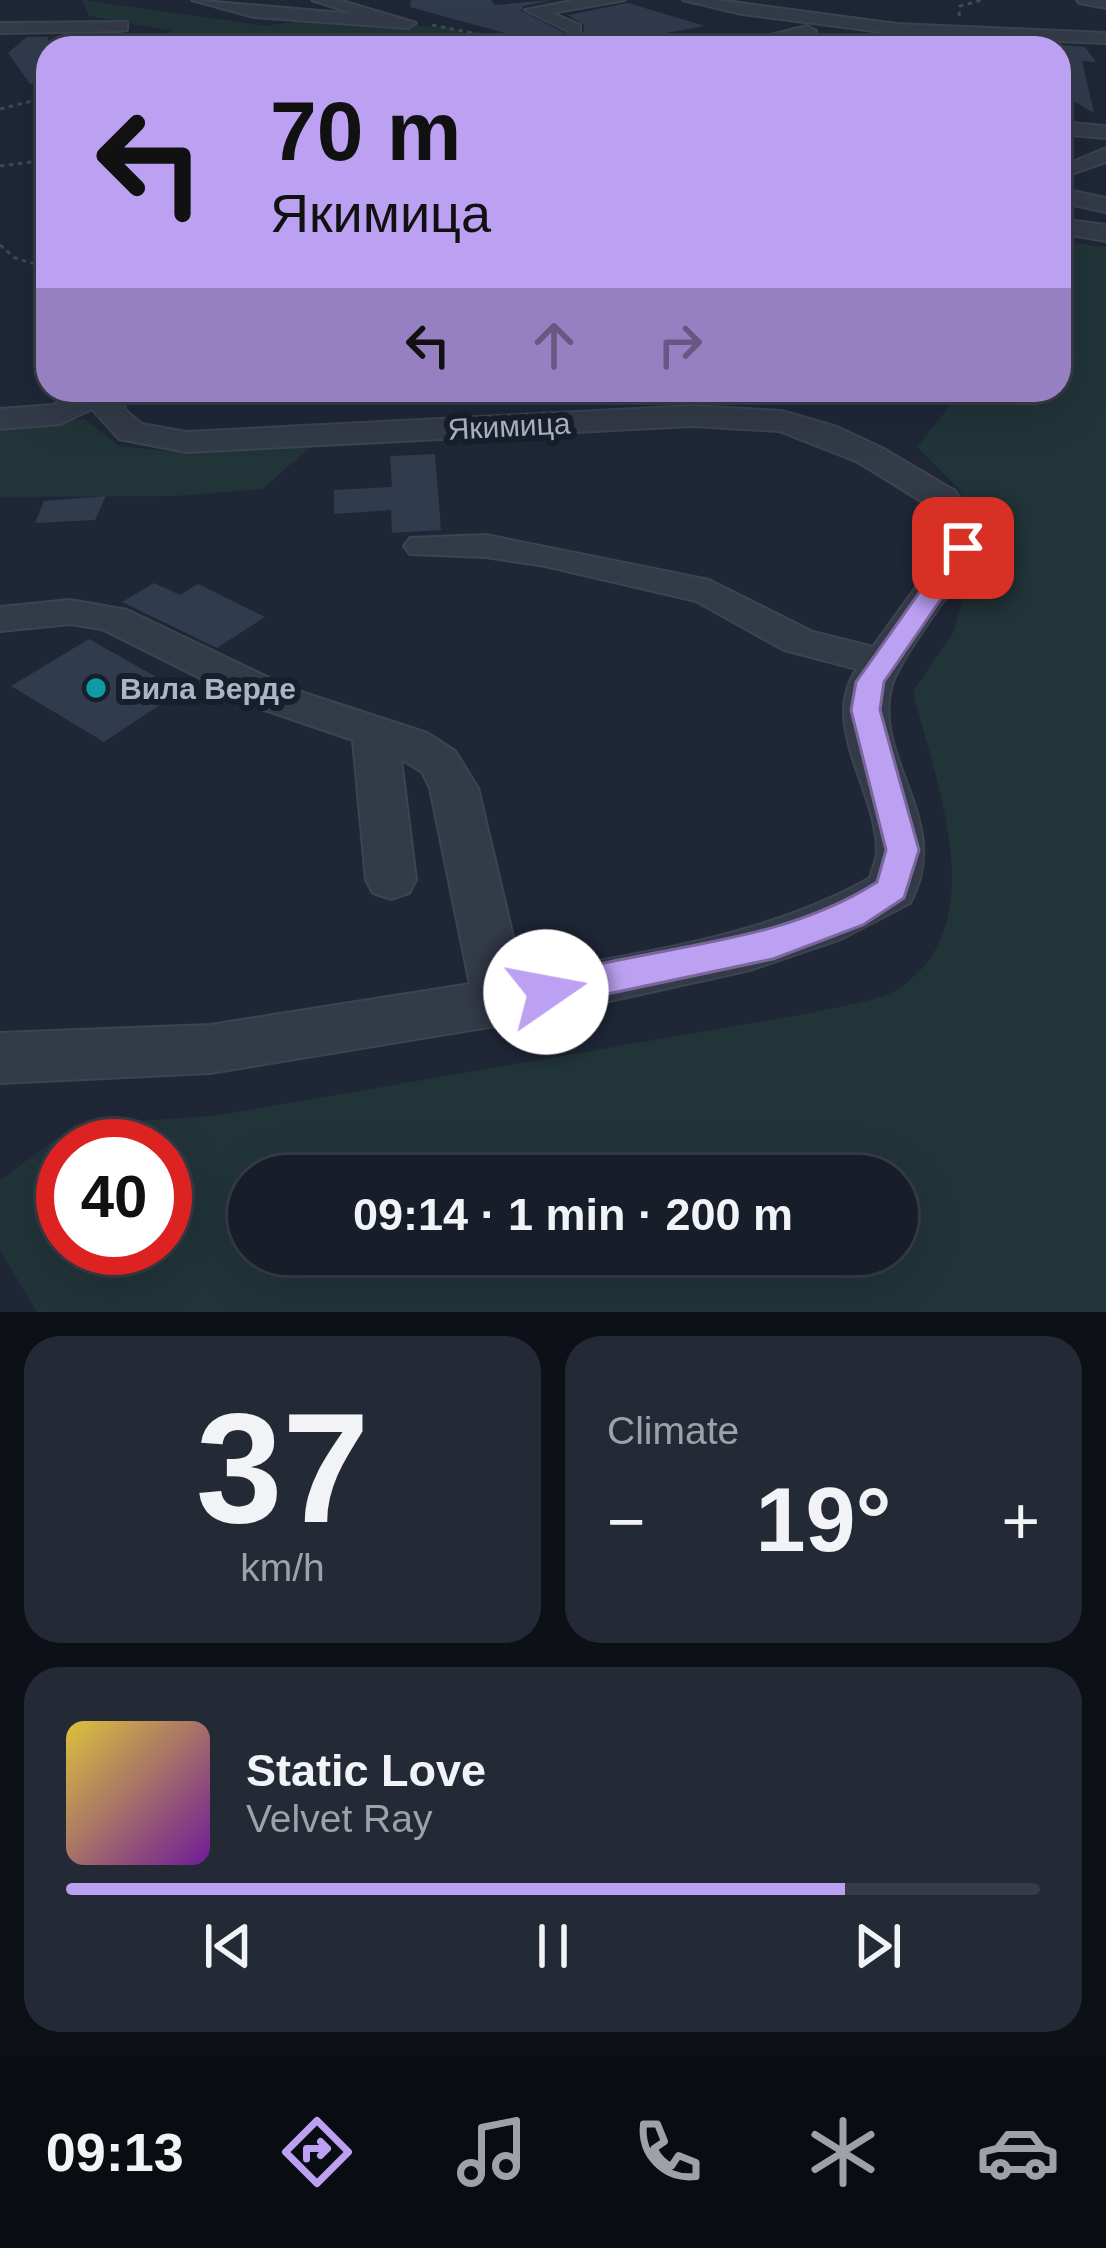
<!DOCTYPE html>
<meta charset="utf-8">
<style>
:root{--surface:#171d29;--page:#242a35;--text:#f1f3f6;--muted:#9ea2a8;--line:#363b46;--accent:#bca0f2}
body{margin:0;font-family:Arial,sans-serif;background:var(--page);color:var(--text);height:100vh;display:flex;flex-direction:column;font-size:45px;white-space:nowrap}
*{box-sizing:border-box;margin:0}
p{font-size:39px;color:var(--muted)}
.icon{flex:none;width:66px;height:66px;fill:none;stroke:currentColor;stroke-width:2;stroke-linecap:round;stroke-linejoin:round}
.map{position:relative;height:1312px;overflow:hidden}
.details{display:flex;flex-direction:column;gap:24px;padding:24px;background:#0d1017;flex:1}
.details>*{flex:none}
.banner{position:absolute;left:36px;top:36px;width:1035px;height:366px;border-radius:36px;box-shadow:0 12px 48px #0002,0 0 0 3px var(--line);background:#bca0f2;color:#111;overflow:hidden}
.speed{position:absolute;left:36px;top:1119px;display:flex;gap:24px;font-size:60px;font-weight:700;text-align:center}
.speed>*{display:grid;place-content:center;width:156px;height:156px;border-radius:50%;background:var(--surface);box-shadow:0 12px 48px #0002,0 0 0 3px var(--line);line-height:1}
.speed .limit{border:18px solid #d22;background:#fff;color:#111}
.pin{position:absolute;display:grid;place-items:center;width:102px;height:102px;color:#fff;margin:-51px;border-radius:24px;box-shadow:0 6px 18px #0006}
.me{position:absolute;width:132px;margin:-66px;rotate:78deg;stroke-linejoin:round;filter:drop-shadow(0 0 9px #0008)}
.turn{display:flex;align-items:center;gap:42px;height:252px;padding:0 36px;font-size:54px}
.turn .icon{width:156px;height:156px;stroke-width:2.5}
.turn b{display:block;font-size:84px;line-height:102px}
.lanes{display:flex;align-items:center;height:114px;padding:0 36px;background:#0003;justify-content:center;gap:60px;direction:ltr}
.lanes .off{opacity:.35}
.big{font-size:90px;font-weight:700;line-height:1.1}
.details .tile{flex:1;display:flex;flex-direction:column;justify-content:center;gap:18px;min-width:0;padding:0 42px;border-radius:36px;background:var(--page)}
.details .dial{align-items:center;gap:0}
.dial b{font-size:156px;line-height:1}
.song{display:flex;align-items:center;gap:36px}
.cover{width:144px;height:144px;border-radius:18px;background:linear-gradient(135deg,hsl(50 70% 55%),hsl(280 70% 35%))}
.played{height:12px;border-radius:6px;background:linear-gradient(90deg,var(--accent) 80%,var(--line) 80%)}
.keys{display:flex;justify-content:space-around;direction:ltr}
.heat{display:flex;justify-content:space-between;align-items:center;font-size:66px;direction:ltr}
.details .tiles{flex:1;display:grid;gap:24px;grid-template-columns:1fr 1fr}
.tile:last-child{grid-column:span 2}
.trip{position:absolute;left:228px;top:1155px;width:690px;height:120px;border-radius:60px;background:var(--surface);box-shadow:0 12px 48px #0002,0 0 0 3px var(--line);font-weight:700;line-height:120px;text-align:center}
.menu{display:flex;height:192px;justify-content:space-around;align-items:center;background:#090c10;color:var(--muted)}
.menu .icon{width:84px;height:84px}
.menu .on{color:var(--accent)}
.menu b{font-size:54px;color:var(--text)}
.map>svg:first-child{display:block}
.green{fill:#213438;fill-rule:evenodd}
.building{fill:#313b4e}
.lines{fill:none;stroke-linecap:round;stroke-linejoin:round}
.minor-casing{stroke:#3c4351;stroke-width:4}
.path{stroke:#3a4d51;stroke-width:3;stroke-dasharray:4.5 4.5;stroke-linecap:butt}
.minor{fill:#333a48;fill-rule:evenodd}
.route{fill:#bca0f2;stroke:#7a689d;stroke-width:3}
.culture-dot{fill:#0f9aa8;stroke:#181f2c;stroke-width:4.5}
.labels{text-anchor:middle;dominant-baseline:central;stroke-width:12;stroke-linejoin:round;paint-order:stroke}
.street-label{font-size:30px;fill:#adb4c5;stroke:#181f2c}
.poi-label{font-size:30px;font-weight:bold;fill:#adb4c5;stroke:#181f2c;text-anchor:start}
</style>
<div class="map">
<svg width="1106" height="1312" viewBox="0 0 1106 1312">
<rect width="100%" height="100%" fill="#1f2737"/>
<g class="green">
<path d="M 82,0 L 266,26 L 298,21 L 447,27 L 501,48 L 138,48 L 172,31 L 89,16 Z"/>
<path d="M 1059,241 L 1106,247 L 1106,1312 L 37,1312 L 0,1250 L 0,1180 L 75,1125 L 214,1116 L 811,1013 C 838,1006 879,1002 901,987 C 995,922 934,780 913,691 L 953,633 L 968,583 L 989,559 L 959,489 L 917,447 L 962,390 L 1059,390 ZM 63,1146 L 165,1146 L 165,1248 L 63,1248 ZM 249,1176 L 897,1176 L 897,1254 L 249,1254 Z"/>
<path d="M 85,419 L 119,446 L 187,453 L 311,446 L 263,489 L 175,496 L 0,497 L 0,425 Z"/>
</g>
<g class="building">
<path d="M 411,0 L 491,0 L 495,5 L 551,0 L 524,6 L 521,11 L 575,38 L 583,36 L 584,25 L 568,15 L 628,3 L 705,26 L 582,48 L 524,48 L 523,38 L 410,7 Z"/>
<path d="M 27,37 L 48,37 L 48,81 L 30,84 L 8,53 Z"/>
<path d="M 1059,45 L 1085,47 L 1096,62 L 1082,61 L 1094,113 L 1059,93 Z"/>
<path d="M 435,454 L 441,530 L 392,533 L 391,510 L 334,514 L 334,490 L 392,487 L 390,456 Z"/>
<path d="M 106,496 L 95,520 L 35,523 L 44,501 Z"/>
<path d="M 154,583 L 180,595 L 198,584 L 265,617 L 217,648 L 122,602 Z"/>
<path d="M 89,639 L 181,691 L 104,742 L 11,686 Z"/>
</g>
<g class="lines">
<g class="minor-casing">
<g id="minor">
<path d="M 192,0 L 355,14 L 312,0 L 339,0 L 416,23 L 408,28 L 254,17 Z"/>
<path d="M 576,0 L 625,0 L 552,13 L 580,25 L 580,33 L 574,34 L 525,10 Z"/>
<path d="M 683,0 L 718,0 L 897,24 L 1106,33 L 1106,43 L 897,34 L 742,14 Z"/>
<path d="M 1077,0 L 1106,0 L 1106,8 L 1079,3 Z"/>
<path d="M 127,22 L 127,30 L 121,31 L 0,33 L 0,23 Z"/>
<path d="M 807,26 L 816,31 L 813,35 L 751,48 L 717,48 Z"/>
<path d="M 1059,122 L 1106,126 L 1106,138 L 1059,134 Z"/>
<path d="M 1106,148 L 1106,162 L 1074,173 L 1063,166 Z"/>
<path d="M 1059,188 L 1106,198 L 1106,212 L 1059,202 Z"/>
<path d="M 1059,219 L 1106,225 L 1106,241 L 1059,233 Z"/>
<path d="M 80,390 L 122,390 L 125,410 L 142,424 L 186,432 L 693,406 L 782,411 L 837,427 L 882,448 L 955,491 L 974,520 L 982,548 C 962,577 897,660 891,688 C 873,760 954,823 910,903 L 841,939 L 750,970 L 501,1025 L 210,1073 L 0,1083 L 0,1033 L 210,1025 L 470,984 L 430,788 L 422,772 L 401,759 L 416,880 L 409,893 L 391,899 L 373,893 L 366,880 L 353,740 L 262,709 L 102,629 L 70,624 L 0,631 L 0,607 L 70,600 L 127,610 L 292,689 L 427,733 L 455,751 L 478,788 L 522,975 C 640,952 764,938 870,878 C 872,870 877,859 877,851 C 877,791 819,724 857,669 L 784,650 L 696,601 L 545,566 L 486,557 L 410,554 L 404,546 L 410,538 L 486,535 L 709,580 L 813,632 L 873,647 L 944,548 L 929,506 L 858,462 L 779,431 L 693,426 L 186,452 L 119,439 L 92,409 L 60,424 L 0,429 L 0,409 L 53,405 Z"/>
</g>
</g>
<g class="path">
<path d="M 959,16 L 960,6 L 982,0"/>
<path d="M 432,25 L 548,48"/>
<path d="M 0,109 L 48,97"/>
<path d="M 0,166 L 48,160"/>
<path d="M 0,245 L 15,258 L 48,268"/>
</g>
<use href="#minor" class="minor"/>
</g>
<path class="route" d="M 963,540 L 976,548 L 884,682 L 880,710 L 919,850 L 904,898 L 863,925 L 773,959 L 546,1007 L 534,1003 L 528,992 L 534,982 C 649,943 772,949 877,882 L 886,850 L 851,710 L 856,682 L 955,542 Z"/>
<circle class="culture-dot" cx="96" cy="688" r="12"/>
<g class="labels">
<g class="street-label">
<text transform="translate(509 426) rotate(-3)">Якимица</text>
</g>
<g class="poi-label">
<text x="120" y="688">Вила Верде</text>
</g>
</g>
</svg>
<div class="speed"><div class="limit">40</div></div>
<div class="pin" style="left:963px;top:548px;background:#d93025"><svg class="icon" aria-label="arrive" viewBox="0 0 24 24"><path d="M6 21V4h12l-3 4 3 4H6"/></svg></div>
<svg class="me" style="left:546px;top:992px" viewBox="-20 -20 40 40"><circle r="19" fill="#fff"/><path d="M0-13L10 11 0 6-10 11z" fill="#bca0f2"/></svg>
<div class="trip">09:14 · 1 min · 200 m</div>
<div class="banner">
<div class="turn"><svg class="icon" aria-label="left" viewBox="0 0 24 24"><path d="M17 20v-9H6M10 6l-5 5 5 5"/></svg><div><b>70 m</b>Якимица</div></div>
<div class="lanes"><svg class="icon" aria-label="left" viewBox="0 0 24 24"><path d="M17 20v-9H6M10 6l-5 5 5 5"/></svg><svg class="icon off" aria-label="ahead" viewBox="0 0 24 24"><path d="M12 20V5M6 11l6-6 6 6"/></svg><svg class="icon off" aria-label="right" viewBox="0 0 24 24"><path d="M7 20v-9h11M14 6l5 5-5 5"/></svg></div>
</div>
</div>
<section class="details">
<div class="tiles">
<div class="tile dial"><b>37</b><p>km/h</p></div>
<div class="tile"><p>Climate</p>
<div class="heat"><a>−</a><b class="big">19°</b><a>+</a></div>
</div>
<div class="tile">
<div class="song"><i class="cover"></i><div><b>Static Love</b><p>Velvet Ray</p></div></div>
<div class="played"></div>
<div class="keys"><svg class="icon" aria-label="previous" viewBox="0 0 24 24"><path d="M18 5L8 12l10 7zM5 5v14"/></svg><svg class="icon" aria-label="pause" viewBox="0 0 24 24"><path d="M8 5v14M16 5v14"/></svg><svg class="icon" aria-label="next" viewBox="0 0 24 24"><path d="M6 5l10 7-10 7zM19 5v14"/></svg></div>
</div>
</div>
</section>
<nav class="menu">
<b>09:13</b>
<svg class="icon on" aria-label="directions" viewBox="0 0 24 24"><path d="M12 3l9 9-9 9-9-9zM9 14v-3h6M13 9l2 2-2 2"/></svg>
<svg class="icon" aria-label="music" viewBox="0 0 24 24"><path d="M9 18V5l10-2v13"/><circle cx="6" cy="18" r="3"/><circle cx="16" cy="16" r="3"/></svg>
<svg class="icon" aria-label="phone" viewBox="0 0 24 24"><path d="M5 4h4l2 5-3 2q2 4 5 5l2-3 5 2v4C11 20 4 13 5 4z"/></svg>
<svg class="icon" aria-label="climate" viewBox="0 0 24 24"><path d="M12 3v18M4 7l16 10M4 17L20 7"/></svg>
<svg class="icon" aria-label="car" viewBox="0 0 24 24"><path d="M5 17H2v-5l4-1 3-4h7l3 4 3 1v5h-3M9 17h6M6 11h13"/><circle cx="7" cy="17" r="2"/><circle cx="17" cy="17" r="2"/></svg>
</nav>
